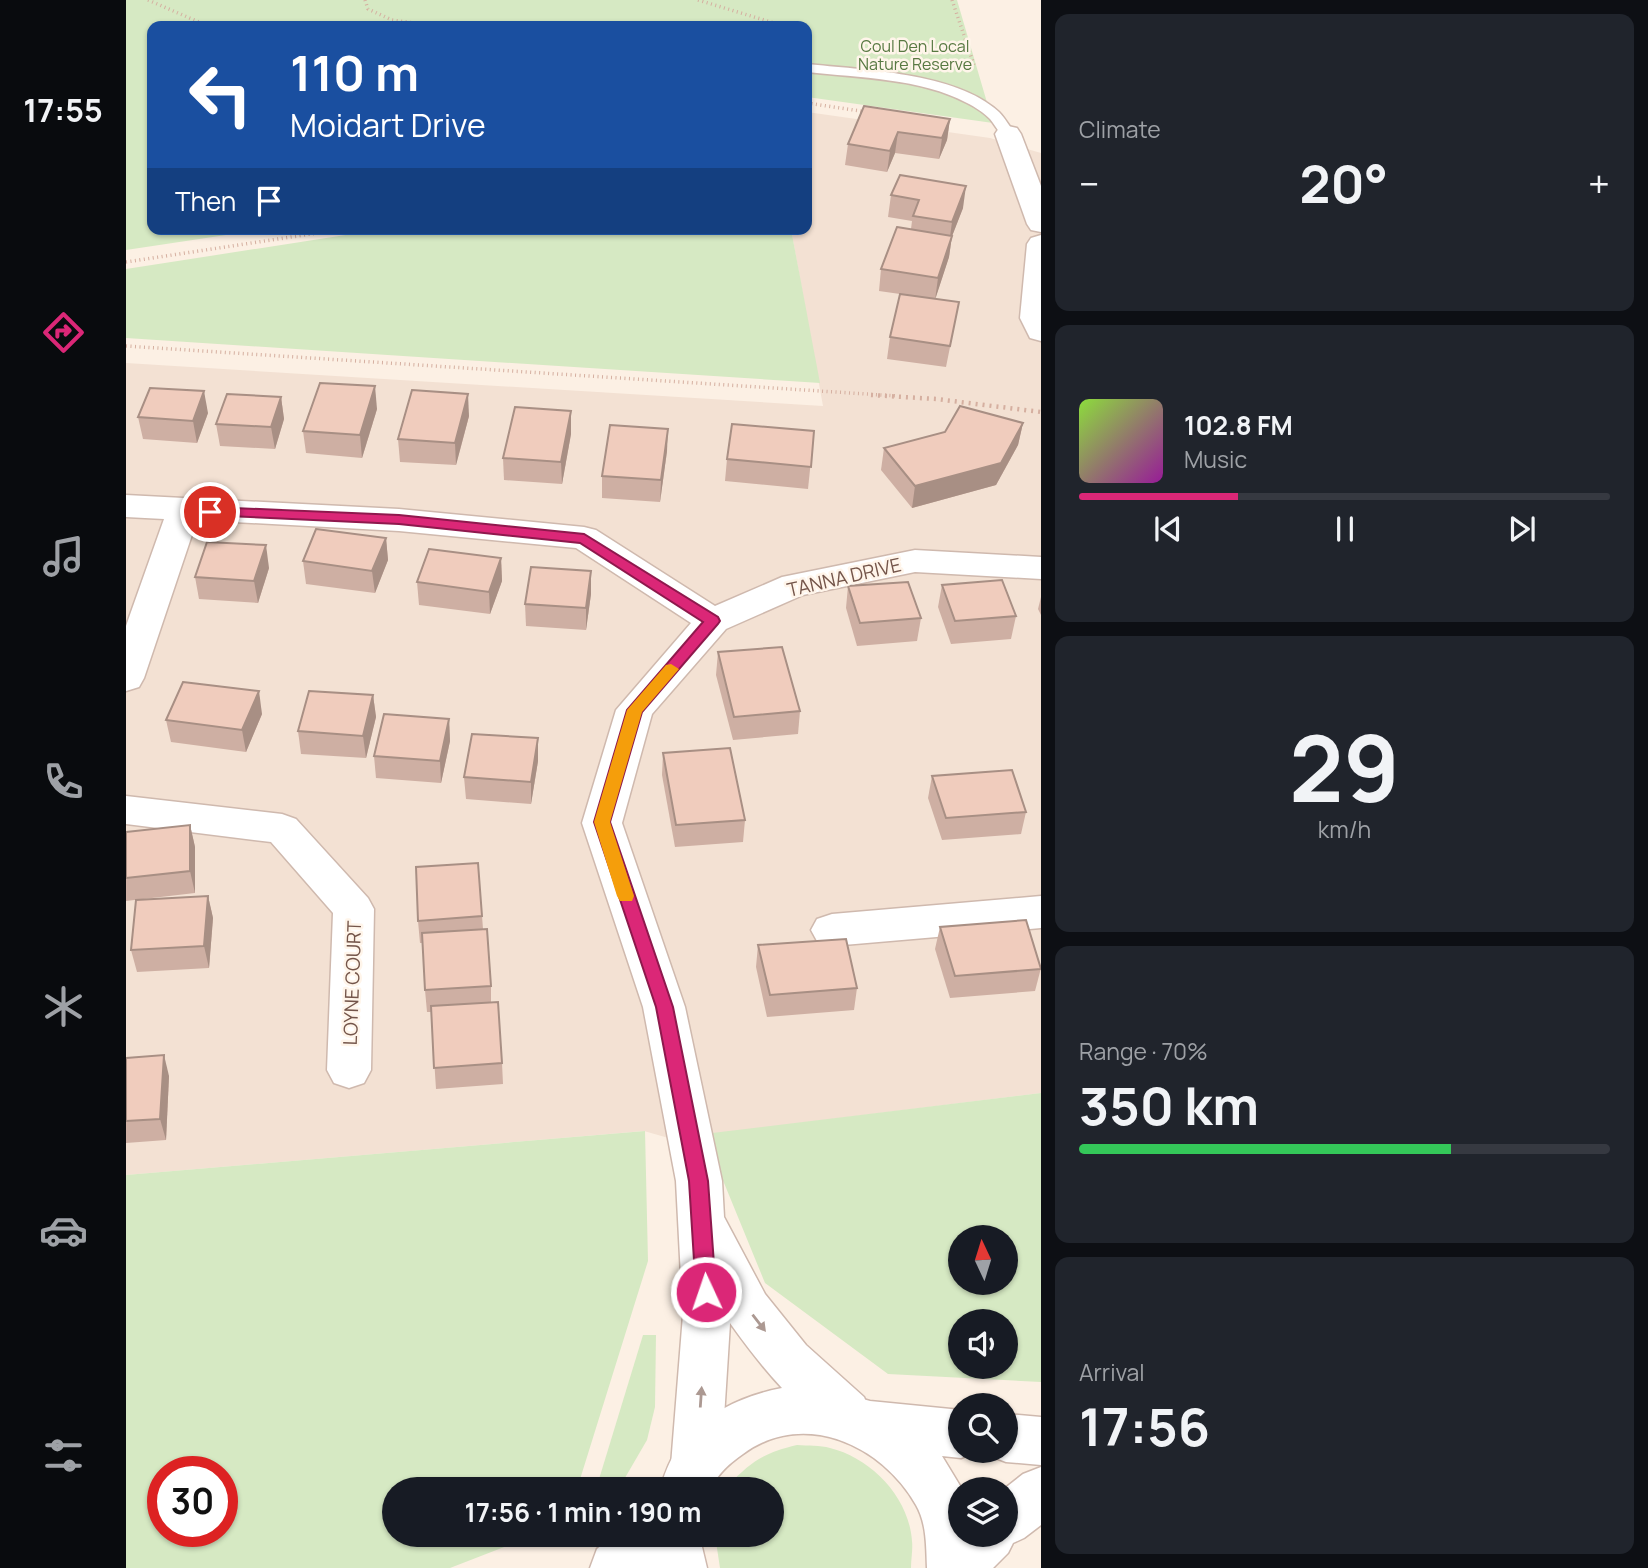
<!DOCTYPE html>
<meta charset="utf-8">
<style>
:root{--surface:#171b24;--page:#20242c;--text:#f1f3f6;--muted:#9ea1a6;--line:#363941;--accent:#db2777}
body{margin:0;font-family:Manrope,sans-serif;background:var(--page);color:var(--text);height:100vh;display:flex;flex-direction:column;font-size:26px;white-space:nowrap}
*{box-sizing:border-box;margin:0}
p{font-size:23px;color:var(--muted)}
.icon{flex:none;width:38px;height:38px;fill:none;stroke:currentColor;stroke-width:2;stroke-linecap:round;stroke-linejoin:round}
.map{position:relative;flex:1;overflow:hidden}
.sheet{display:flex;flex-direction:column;gap:14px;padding:14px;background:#0d0f14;width:607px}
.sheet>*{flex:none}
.hud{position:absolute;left:21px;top:21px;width:665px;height:214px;border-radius:14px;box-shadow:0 2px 5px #0004;background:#1a4fa0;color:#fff;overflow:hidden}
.needle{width:46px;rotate:356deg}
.controls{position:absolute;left:822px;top:1225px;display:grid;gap:14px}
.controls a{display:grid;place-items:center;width:70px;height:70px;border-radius:50%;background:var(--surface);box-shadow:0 2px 5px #0004;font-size:35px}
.speed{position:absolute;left:21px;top:1456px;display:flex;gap:14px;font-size:35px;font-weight:700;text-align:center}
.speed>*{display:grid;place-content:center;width:91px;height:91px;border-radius:50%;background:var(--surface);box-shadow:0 2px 5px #0004;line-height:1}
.speed .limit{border:10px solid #d22;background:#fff;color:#111}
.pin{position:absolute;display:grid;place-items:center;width:60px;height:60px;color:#fff;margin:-30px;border:4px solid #fff;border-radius:50%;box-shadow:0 2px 7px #0007}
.me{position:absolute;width:77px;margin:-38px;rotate:357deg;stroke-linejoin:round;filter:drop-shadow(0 0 5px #0008)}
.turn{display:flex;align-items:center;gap:24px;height:147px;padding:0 28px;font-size:32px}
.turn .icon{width:91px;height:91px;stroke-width:2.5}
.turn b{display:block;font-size:49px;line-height:60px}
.then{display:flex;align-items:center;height:66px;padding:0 28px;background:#0003;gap:14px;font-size:26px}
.big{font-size:52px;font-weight:700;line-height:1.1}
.sheet .tile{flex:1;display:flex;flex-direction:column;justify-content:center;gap:10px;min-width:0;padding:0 24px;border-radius:14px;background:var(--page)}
.sheet .dial{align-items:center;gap:0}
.dial b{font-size:91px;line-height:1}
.song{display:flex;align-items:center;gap:21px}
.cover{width:84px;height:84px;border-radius:10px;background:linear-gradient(135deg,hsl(90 70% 55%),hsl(300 70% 35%))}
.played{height:7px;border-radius:4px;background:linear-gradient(90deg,var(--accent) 30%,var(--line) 30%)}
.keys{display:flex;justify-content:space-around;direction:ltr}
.heat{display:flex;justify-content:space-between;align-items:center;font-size:38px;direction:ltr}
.charge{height:10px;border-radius:5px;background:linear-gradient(90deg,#34c759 70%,var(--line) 0)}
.trip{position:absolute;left:256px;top:1477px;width:402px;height:70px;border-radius:35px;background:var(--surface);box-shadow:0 2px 5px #0004;font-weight:700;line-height:70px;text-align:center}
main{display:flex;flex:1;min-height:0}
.tabs{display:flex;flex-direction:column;width:126px;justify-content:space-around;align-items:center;background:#090b0e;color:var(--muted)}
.tabs .icon{width:49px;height:49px}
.tabs .on{color:var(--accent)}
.tabs b{font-size:32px;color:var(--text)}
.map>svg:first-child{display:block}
.residential{fill:#f3e1d3}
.green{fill:#d6e9c3;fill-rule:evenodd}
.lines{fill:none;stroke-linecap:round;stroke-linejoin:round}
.service-casing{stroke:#cfb9ae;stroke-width:3}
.minor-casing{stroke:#cfb9ae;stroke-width:3}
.tertiary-casing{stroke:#cfb9ae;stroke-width:3}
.path-far1{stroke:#d5afa0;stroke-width:3.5;stroke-dasharray:1 3.5;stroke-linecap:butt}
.path{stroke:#d5afa0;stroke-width:4.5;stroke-dasharray:2 5;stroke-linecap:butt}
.service{fill:#fff;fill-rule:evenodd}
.minor{fill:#fff;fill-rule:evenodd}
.tertiary{fill:#fff;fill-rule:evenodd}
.wall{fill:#ceafa3}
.shaded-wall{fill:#a88f84}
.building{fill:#f0ccbd;stroke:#a88f84;stroke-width:2}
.oneway{fill:#ac9992}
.route{fill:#db2777;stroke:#8e194d;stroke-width:2}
.slow{fill:#f59e0b}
.labels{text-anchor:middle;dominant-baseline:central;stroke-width:5;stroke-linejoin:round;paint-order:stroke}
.far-park-label{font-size:16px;fill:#587942;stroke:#fff5ea}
.street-label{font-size:19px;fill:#74554a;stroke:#fff5ea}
</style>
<main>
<nav class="tabs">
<b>17:55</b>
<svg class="icon on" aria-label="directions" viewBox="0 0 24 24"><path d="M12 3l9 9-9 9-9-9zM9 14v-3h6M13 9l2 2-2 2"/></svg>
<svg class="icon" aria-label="music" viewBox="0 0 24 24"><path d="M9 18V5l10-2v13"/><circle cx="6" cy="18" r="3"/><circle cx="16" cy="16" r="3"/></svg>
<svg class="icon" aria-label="phone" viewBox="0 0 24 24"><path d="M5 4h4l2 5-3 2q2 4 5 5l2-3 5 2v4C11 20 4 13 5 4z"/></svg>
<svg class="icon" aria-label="climate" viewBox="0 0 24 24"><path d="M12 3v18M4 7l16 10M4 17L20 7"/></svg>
<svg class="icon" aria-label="car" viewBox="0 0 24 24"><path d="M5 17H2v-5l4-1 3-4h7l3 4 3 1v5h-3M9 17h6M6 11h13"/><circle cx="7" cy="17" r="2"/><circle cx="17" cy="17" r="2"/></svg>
<svg class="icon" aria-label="filters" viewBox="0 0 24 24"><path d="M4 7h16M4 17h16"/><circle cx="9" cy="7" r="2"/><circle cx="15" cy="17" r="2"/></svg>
</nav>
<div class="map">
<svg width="915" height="1568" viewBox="0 0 915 1568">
<rect width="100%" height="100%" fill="#fcf0e4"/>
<path class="residential" d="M 681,112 L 864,138 L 915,153 L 915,1093 L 546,1139 L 518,1131 L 0,1175 L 0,363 L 697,406 L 665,229 L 681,229 Z"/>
<g class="green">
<path d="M 0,0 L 831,0 L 867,123 L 681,97 L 681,26 L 26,26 L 26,229 L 140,229 L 0,250 Z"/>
<path d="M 258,229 L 665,229 L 694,383 L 0,338 L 0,269 Z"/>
<path d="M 915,1093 L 915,1382 L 762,1374 L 639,1283 L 578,1134 ZM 835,1237 L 880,1237 L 880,1283 L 835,1283 ZM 835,1321 L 880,1321 L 880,1367 L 835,1367 Z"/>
<path d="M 519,1131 L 522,1261 L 451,1489 L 268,1489 L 268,1535 L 409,1535 L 324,1568 L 0,1568 L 0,1175 ZM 37,1472 L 96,1472 L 96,1531 L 37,1531 Z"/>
<path d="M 517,1335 L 530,1335 L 529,1407 L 521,1440 L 496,1483 L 488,1489 L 470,1489 Z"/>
<path d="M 671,1445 C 682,1446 694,1445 704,1448 C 745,1458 783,1497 786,1541 C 787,1549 785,1559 785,1568 L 594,1568 L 589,1535 L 646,1535 L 646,1489 L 601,1489 L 602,1486 C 625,1461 638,1453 671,1445 Z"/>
</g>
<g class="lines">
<g class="service-casing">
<path id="service" d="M 681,64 C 736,70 830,72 873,112 C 879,118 884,127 889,134 L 882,138 C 873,135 870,126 864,119 C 858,113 849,107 841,103 C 794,78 734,78 681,72 Z"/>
</g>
<g class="minor-casing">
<g id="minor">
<path d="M 882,126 L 891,128 L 895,134 L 915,186 L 915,232 L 905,230 L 901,224 L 869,134 L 873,128 Z"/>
<path d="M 915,235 L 915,341 L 904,338 L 894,318 L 901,244 L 905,238 Z"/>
<path d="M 0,495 L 273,509 L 458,527 L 470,530 L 589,606 L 656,577 L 789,550 L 915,557 L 915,579 L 789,572 L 677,595 L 600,629 L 526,714 L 496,823 L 559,1007 L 596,1181 L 598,1217 L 639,1294 L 680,1345 L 738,1397 L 745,1414 L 738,1431 L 720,1438 C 678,1421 631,1361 604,1323 L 595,1465 L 588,1482 L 571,1489 L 552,1482 L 545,1465 L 557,1315 L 550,1181 L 517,1007 L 456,823 L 490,710 L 565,623 L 450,548 L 273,531 L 71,520 L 18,678 L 13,687 L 0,691 L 0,626 L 38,519 L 0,517 Z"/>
<path d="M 0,796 L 156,814 L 170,819 L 242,898 L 248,909 L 245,1070 L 238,1083 L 223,1088 L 208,1083 L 201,1070 L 207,913 L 145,842 L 0,824 Z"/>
<path d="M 915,896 L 915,928 L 706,946 L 691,941 L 685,930 L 691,919 L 706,914 Z"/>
</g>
</g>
<g class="tertiary-casing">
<g id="tertiary">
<path d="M 694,1387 L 744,1401 L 835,1410 L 835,1451 L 853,1451 L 835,1458 L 816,1456 L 836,1489 L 835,1535 L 880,1535 L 880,1489 L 878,1489 L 897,1474 L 915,1467 L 915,1525 L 898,1538 L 887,1543 L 882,1553 L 867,1568 L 801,1568 C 800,1547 801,1524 790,1505 C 756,1445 678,1409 617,1454 C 604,1463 591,1474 585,1489 L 534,1489 C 538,1476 543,1461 551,1450 C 571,1416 618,1395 656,1388 C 668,1386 682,1387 694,1387 Z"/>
<path d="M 880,1414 L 915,1417 L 915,1465 L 880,1462 L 862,1455 L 860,1451 L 880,1451 Z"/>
<path d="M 487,1535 L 577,1535 L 576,1547 L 581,1568 L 464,1568 L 471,1549 Z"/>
</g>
</g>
<g class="path-far1">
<path d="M 22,0 L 82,26"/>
<path d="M 239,0 L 242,9 L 266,20 L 310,26"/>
<path d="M 572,0 L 658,26"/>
<path d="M 826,0 L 848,65"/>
<path d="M 681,103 L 741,112"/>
<path d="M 0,262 L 218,229"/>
<path d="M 0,346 L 771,396"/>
</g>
<path class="path" d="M 745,395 L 810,399 L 915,412"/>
<use href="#service" class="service"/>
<use href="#minor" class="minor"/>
<use href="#tertiary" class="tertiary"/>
</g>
<g class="wall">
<path d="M 824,119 L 821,140 L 813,159 L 769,153 L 761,172 L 719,165 L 722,144 Z"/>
<path d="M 765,195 L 837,208 L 826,236 L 823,257 L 809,299 L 833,302 L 820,367 L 761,359 L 764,337 L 774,294 L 753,291 L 755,269 L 785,229 L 786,221 L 762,217 Z"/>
<path d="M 155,397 L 158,419 L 149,449 L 94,446 L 90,424 Z"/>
<path d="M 251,409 L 236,458 L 180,453 L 177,431 Z"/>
<path d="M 445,411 L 445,434 L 436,484 L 378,480 L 377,458 Z"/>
<path d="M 82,413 L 71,443 L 17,439 L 12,417 Z"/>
<path d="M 343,416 L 330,465 L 274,462 L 272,439 Z"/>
<path d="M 897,423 L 892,445 L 870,485 L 786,508 L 755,470 L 758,448 Z"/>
<path d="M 688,431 L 682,489 L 599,481 L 601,459 Z"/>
<path d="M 541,451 L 534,502 L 476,498 L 476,476 Z"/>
<path d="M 260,538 L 262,560 L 249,593 L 180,584 L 177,561 Z"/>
<path d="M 375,558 L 376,581 L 364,614 L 293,605 L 291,582 Z"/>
<path d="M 143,568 L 132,603 L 73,599 L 69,577 Z"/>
<path d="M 816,585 L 890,616 L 885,639 L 825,644 L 812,607 Z"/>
<path d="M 722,586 L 795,618 L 791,641 L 731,646 L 720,608 Z"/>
<path d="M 465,594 L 460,630 L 400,626 L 399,604 Z"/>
<path d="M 915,597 L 915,615 L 912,609 Z"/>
<path d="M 592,652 L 674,711 L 672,734 L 607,740 L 590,675 Z"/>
<path d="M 247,695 L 250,717 L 240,758 L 175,754 L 172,731 Z"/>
<path d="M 136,714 L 120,752 L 45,742 L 40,720 Z"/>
<path d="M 323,719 L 324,741 L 315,783 L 250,778 L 248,756 Z"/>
<path d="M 537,753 L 619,820 L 617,842 L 549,847 L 536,775 Z"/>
<path d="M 412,761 L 405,804 L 340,799 L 338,777 Z"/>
<path d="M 806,776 L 900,812 L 895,834 L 816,840 L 802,798 Z"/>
<path d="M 64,825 L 69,847 L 69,893 L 0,901 L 0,832 Z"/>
<path d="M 352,863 L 357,929 L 365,986 L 365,1002 L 376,1063 L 377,1084 L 310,1089 L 305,1012 L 301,1012 L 299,990 L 297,943 L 294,943 L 292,921 Z"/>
<path d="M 82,896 L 87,918 L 83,968 L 11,972 L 5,950 Z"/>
<path d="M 814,927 L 915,968 L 909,991 L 824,998 L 809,949 Z"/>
<path d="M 632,945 L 731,988 L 728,1010 L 641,1017 L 630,967 Z"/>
<path d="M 0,1058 L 43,1076 L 40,1140 L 0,1143 Z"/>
</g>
<g class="shaded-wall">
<path d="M 824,119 L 821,140 L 813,159 L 816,138 Z"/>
<path d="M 772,132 L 769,153 L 761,172 L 764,151 Z"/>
<path d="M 840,186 L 837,208 L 823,244 L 826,222 Z"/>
<path d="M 826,236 L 823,257 L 809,300 L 812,278 Z"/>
<path d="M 249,386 L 251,409 L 236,458 L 234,435 Z"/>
<path d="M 78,391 L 82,413 L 71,443 L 67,421 Z"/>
<path d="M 342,394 L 343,416 L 330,465 L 329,443 Z"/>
<path d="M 155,397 L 158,419 L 149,449 L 145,427 Z"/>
<path d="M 445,411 L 445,434 L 436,484 L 435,462 Z"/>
<path d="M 897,423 L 892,445 L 870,485 L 786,508 L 789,486 Z"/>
<path d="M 542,429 L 541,451 L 534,502 L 535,480 Z"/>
<path d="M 260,538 L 262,560 L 249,593 L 246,571 Z"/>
<path d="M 140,545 L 143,568 L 132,603 L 128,581 Z"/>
<path d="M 375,558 L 376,581 L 364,614 L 363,592 Z"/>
<path d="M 465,571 L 465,594 L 460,630 L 460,608 Z"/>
<path d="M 133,691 L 136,714 L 120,752 L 116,730 Z"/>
<path d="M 247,695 L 250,717 L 240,758 L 237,736 Z"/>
<path d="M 323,719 L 324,741 L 315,783 L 314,761 Z"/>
<path d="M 412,738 L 412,761 L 405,804 L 405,782 Z"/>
<path d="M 64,825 L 69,847 L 69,893 L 64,871 Z"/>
<path d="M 82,896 L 87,918 L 83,968 L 78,946 Z"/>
<path d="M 38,1055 L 43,1076 L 40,1140 L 34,1119 Z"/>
</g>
<g class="building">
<path d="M 738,106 L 824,119 L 816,138 L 772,132 L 764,151 L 722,144 Z"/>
<path d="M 774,175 L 840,186 L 826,222 L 787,216 L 793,200 L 765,195 Z"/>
<path d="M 771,227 L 826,236 L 812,278 L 755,269 Z"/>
<path d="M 774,294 L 833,302 L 824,346 L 764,337 Z"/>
<path d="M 194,383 L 249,386 L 234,435 L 177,431 Z"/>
<path d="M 24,388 L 78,391 L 67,421 L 12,417 Z"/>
<path d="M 286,390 L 342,394 L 329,443 L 272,439 Z"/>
<path d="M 101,394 L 155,397 L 145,427 L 90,424 Z"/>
<path d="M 834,406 L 897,423 L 875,463 L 789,486 L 758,448 L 819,432 Z"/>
<path d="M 389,407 L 445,411 L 435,462 L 377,458 Z"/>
<path d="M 606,424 L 688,431 L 685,467 L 601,459 Z"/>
<path d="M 484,425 L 542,429 L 535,480 L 476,476 Z"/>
<path d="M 190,529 L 260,538 L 246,571 L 177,561 Z"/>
<path d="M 81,542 L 140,545 L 128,581 L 69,577 Z"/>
<path d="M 303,549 L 375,558 L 363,592 L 291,582 Z"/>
<path d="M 405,567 L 465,571 L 460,608 L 399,604 Z"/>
<path d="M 876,580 L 890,616 L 829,621 L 816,585 Z"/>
<path d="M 782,582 L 795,618 L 734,623 L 722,586 Z"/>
<path d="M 656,647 L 674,711 L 608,717 L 592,652 Z"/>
<path d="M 57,682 L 133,691 L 116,730 L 40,720 Z"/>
<path d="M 183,691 L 247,695 L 237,736 L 172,731 Z"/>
<path d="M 258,714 L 323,719 L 314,761 L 248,756 Z"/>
<path d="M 346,734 L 412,738 L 405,782 L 338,777 Z"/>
<path d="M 604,748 L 619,820 L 550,825 L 537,753 Z"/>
<path d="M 886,770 L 900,812 L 820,818 L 806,776 Z"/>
<path d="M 64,825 L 64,871 L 0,878 L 0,832 Z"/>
<path d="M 352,863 L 356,916 L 292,921 L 290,867 Z"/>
<path d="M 82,896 L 78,946 L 5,950 L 10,900 Z"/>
<path d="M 900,920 L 915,969 L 829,976 L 814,927 Z"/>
<path d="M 361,929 L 365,986 L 299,990 L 296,933 Z"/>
<path d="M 720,939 L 731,988 L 644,995 L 632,945 Z"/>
<path d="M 372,1002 L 376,1063 L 308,1068 L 305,1006 Z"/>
<path d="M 38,1055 L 34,1119 L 0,1121 L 0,1058 Z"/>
</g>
<defs><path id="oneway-solid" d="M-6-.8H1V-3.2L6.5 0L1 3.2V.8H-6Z" transform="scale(1.75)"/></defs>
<g class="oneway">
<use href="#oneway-solid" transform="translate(633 1323) rotate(52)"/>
<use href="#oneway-solid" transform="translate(575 1397) rotate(-86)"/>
</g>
<path class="route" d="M 84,507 L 273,515 L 458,534 L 592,617 L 594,621 L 592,624 L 516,712 L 484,822 L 547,1007 L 582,1181 L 590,1292 L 587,1298 L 580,1300 L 573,1298 L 570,1292 L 563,1181 L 530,1007 L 468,822 L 501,710 L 577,622 L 454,543 L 273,524 L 79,515 L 79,509 Z"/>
<path class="slow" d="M 545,664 L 553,669 L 516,712 L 484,822 L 508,896 L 506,901 L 494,901 L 491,896 L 468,822 L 501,710 L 540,665 Z"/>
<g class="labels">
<g class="far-park-label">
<text x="789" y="46">Coul Den Local<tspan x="789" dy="18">Nature Reserve</tspan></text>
</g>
<g class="street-label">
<text transform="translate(718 577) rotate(-13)">TANNA DRIVE</text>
<text transform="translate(226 983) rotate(-88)">LOYNE COURT</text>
</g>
</g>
</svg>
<div class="controls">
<a><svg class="needle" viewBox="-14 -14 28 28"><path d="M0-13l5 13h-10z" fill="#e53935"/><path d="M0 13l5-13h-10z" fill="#9ea1a6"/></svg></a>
<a><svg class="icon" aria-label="sound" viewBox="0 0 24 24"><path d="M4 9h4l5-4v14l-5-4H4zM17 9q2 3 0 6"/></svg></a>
<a><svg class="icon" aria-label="search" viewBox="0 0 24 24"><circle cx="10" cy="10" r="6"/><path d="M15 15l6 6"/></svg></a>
<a><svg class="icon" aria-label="layers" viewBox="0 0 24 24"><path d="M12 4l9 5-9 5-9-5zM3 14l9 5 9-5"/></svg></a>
</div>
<div class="speed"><div class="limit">30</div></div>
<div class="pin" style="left:84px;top:512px;background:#d93025"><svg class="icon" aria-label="arrive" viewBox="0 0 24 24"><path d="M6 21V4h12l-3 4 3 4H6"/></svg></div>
<svg class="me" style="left:580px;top:1292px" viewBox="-20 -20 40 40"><circle r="17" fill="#db2777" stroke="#fff" stroke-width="3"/><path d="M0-11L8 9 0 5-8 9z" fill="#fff"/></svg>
<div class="trip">17:56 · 1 min · 190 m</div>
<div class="hud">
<div class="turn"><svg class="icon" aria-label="left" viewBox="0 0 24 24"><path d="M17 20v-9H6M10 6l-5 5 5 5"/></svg><div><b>110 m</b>Moidart Drive</div></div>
<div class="then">Then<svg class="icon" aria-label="arrive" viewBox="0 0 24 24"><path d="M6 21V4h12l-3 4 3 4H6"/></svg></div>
</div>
</div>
<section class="sheet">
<div class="tile"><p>Climate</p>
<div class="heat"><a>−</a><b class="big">20°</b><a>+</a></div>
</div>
<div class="tile">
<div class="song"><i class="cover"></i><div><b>102.8 FM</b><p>Music</p></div></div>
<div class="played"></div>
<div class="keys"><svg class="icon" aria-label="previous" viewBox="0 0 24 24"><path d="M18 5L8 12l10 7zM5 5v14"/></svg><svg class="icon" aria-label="pause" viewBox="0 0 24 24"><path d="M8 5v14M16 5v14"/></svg><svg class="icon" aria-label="next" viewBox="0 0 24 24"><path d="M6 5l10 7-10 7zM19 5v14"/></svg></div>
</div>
<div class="tile dial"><b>29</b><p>km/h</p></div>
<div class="tile"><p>Range · 70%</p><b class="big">350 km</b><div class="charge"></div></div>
<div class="tile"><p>Arrival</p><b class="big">17:56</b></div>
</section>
</main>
